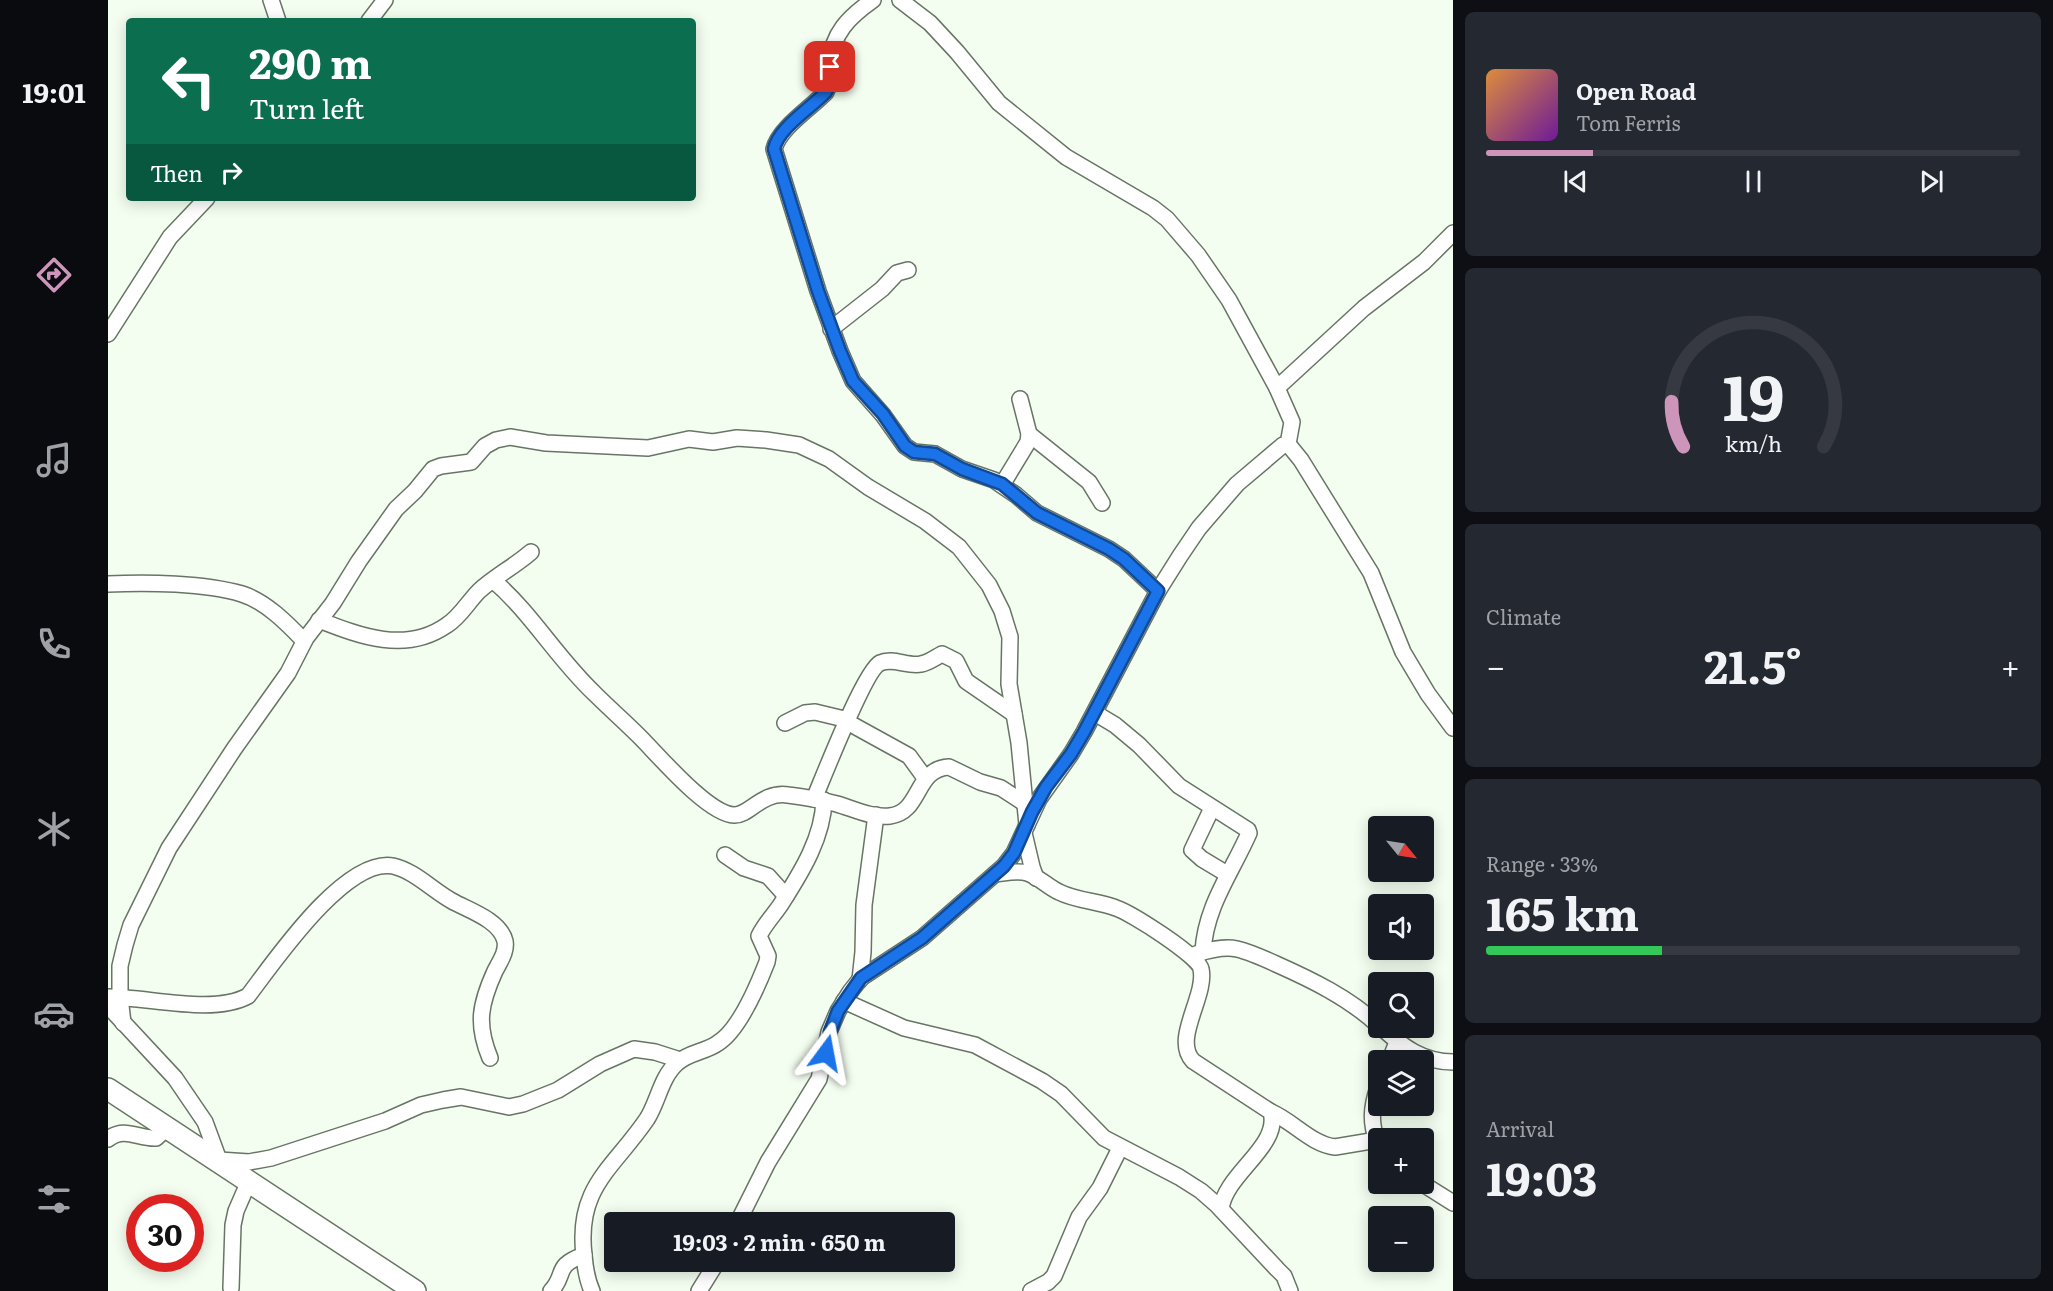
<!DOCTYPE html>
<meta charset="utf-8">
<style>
:root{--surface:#171b24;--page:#242831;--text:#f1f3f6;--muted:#9ea1a6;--line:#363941;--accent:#ce95bb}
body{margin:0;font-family:Literata,serif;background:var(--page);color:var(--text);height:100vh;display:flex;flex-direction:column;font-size:22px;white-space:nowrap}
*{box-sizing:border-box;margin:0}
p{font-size:20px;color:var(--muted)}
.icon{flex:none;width:33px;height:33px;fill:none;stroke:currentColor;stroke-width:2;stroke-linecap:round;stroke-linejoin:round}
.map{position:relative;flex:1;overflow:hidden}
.panel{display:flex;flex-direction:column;gap:12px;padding:12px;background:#0d0f14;width:600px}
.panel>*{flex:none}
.guide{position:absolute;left:18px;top:18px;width:570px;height:183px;border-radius:6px;box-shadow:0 3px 15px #0003;background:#0b6e4f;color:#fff;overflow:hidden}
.needle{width:39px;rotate:120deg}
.tools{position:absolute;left:1260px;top:816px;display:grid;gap:12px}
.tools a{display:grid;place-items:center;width:66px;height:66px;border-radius:6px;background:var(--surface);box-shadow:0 3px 15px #0003;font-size:30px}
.speed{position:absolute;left:18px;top:1194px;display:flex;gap:12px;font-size:30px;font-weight:700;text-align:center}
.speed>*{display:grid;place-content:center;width:78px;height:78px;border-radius:50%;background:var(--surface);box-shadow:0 3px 15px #0003;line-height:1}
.speed .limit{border:9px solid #d22;background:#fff;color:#111}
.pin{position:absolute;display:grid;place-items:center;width:51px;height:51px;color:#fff;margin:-26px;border-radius:12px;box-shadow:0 3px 9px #0006}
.me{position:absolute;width:66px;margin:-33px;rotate:13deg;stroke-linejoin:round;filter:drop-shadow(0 0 4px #0008)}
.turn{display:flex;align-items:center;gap:21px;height:126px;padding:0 24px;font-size:27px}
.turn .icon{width:78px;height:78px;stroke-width:2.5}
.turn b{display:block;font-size:42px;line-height:51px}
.then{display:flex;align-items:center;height:57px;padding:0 24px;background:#0003;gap:12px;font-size:22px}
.big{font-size:45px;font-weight:700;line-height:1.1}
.panel .widget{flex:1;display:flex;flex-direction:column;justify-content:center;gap:9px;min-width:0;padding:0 21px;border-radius:9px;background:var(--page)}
.panel .dial{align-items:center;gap:0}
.dial svg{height:156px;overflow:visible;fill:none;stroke:var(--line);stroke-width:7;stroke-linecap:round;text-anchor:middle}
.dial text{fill:var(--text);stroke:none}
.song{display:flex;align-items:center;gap:18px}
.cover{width:72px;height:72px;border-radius:9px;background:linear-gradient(135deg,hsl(30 70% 55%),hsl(280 70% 35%))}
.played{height:6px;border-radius:3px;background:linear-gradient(90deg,var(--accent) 20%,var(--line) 20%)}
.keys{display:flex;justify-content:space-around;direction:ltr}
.heat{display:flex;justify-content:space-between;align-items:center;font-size:33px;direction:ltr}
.charge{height:9px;border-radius:4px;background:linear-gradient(90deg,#34c759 33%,var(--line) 0)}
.trip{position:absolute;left:496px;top:1212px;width:351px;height:60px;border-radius:6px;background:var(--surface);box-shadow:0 3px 15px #0003;font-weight:700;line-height:60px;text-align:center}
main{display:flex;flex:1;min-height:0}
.dock{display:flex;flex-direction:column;width:108px;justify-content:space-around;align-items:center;background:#090b0e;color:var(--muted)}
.dock .icon{width:42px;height:42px}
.dock .on{color:var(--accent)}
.dock b{font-size:27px;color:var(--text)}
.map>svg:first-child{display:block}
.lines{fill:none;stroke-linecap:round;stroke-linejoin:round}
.street-casing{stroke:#687565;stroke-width:18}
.secondary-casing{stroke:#687565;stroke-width:24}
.street{stroke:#fff;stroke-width:15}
.secondary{stroke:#fff;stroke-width:21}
.route-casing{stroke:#114b97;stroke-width:15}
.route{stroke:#1a73e8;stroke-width:10}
</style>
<main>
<nav class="dock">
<b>19:01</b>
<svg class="icon on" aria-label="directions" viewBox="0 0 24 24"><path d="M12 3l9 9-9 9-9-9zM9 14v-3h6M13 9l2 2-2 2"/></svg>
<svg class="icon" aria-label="music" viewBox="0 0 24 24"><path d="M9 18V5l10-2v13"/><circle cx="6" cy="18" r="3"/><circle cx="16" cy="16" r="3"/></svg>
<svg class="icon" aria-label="phone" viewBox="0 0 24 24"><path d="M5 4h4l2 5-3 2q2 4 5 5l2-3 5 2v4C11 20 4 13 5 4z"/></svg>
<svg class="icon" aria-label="climate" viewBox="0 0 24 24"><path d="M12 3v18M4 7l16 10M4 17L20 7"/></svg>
<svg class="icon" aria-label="car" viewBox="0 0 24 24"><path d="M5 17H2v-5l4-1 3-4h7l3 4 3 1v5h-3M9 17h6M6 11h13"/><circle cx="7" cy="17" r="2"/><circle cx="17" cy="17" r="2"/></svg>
<svg class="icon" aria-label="filters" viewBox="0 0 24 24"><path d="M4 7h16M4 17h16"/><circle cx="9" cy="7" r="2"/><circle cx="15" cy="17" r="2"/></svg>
</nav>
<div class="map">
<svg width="1345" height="1291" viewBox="0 0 1345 1291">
<rect width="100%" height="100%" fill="#f3fef0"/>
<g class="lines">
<g class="street-casing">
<g id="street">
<path d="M 163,0 L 170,21"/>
<path d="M 765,0 C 741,17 724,33 722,64 C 721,75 723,82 718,92 C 703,108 671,128 666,149 L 710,291 L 732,351 L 745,381 L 775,415 L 797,446 L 806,452 L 827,454 L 854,469 L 886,480 L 908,495 L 929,513 L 1001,549 L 1016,559 L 1050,591"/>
<path d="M 261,21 L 277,0"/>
<path d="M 723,329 L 774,289 L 789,273 L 800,270"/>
<path d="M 0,334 L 62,237 L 99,198"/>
<path d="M 1169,388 L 1256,308 L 1316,262 L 1345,233"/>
<path d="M 921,434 L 981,482 L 994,503"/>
<path d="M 1180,444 L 1193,460 L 1263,573 L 1295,652 L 1320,694 L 1345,728"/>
<path d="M 894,485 L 920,442 L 921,434 L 912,399"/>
<path d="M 386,581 C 424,614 449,658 486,693 C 501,708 517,722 532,737 C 551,756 600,814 626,815 C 641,816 654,791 680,795 C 696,797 713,800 729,804 C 746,809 764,818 782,816 C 814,812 806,769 841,767 L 872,782 L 893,788 L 916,803"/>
<path d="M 0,584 C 39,582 97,583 134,594 C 157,601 179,623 196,641"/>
<path d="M 211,620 C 252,636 298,654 339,625 C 352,617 360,602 371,591 C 386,577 407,566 423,552"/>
<path d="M 987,713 L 1007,725 L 1031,745 L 1071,786 L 1140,830 L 1141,833 C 1124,872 1097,907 1095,952"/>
<path d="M 677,723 L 697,713 L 707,712 L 732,718 L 801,756 L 817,778"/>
<path d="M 706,799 C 715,778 757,670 772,663 C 785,657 800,667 813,664 C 820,663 828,657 834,654 L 848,661 L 858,681 L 906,714"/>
<path d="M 1104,808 L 1084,850 L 1094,859 L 1119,874"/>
<path d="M 916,833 L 924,867 L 928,878"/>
<path d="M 617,855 L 636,868 L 660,876 L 678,896"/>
<path d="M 887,874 C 897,873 910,870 919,873 C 931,877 940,887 951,892 C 969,901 990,901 1008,908 C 1023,913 1091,956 1093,969 C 1099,996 1064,1039 1085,1061 L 1163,1112 C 1173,1146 1117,1174 1113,1209"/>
<path d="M 1088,954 C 1101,950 1116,946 1129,949 C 1142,952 1155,958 1168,964 C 1204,980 1241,998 1270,1025"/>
<path d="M 752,980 L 755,952 L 756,905 L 768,815"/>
<path d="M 0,997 C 41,997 105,1015 140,996 C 166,962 237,857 285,866 C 307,871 324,890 344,901 C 360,910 392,920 397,941 C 399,952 392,961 387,971 C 372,1004 368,1024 382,1058"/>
<path d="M 736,1001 L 796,1028 L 867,1045 L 934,1081 L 953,1094 L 996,1138 L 1071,1177 L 1093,1191 L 1109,1205 L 1169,1269 L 1176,1276 L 1182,1291"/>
<path d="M 0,1006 L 67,1078 L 97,1122 L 111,1160 L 116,1164"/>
<path d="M 15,1023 L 12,997 L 12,966 L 17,945 L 23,925 L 61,848 L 126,749 L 180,673 L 198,638 L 225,603 L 251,561 L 288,509 L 307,491 L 325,469 L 333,466 L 363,462 L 377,446 L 388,440 L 402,437 L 438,443 L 540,448 L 581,439 L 605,442 L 629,438 L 658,440 L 691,445 L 721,459 L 760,487 L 817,521 L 851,547 L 881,585 L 894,611 L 902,637 L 901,684 L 911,743 L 919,825"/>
<path d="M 1274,1028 C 1295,1047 1315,1062 1345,1062"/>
<path d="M 1282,1060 L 1289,1042"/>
<path d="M 1270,1087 C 1263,1108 1262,1123 1270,1144"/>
<path d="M 1163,1112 C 1186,1122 1203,1144 1227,1147 L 1269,1140"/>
<path d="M 0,1139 C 17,1126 30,1139 48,1138 L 59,1128"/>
<path d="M 111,1160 L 141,1162 L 163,1158 L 277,1121 L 313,1105 L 335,1100 L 353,1097 L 401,1107 L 415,1104 L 450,1090 L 492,1064 L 526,1049 L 547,1052 L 572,1060"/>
<path d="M 1315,1184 L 1345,1203"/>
<path d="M 630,1222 L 660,1162 L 711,1079 L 721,1032 L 730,1011 L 742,992 L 753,978 L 814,938 L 896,866 L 906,853 L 931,799 L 963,754 L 976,732 L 1050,591 L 1072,556 L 1091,528 L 1129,484 L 1175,445 L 1180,444 L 1184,422 L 1169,388 L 1121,300 L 1090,255 L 1059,219 L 1045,208 L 958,157 L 891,103 L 849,52 L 822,23 L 792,0"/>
<path d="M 123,1288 L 125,1225 L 128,1211 L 141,1181"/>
<path d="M 443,1291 C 459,1274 445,1266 476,1255"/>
<path d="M 484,1291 C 479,1280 477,1267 476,1255 C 468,1187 505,1169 539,1119 C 550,1102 553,1077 569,1063 C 581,1052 598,1052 610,1043 C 631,1030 650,985 659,962 L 660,956 L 651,936 C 657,923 668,913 675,901 C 694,871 715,837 716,800"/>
<path d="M 591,1291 L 609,1262"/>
<path d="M 923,1291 L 940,1282 L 946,1276 L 971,1217 L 992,1188 L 1012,1148"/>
</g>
</g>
<g class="secondary-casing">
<path id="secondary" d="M 0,1089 L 307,1291"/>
</g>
<use href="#street" class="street"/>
<use href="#secondary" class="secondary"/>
</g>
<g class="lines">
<g class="route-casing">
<path id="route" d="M 718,1053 L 722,1032 L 730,1011 L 753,978 L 814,938 L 896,866 L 906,853 L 924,812 L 938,787 L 963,754 L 976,732 L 1050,591 L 1016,559 L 1001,549 L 929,513 L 894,484 L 854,469 L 827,454 L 806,452 L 797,446 L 775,414 L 745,381 L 732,351 L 710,291 L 666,149 C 670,128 703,108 718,92 L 721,86 L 722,67"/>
</g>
<use href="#route" class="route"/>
</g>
</svg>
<div class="tools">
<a><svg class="needle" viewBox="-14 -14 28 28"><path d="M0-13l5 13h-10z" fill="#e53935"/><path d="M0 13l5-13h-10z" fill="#9ea1a6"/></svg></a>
<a><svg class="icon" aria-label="sound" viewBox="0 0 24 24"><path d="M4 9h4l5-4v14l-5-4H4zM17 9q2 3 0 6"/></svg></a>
<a><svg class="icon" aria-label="search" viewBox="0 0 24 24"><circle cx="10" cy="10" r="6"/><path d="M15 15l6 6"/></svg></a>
<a><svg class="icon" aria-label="layers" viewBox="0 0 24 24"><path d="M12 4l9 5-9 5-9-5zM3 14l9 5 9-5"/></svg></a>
<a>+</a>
<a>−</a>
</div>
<div class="speed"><div class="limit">30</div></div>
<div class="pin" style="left:722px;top:67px;background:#d93025"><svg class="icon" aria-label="arrive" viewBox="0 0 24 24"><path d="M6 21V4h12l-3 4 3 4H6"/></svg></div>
<svg class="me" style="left:718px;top:1053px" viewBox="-20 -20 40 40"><path d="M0-17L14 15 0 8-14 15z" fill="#1a73e8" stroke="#fff" stroke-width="4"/></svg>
<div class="trip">19:03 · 2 min · 650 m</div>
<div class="guide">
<div class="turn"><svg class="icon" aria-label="left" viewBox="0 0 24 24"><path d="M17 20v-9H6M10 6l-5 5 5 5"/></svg><div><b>290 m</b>Turn left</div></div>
<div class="then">Then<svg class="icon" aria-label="right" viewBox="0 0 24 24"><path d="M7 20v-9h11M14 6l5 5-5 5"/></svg></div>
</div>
</div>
<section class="panel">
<div class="widget">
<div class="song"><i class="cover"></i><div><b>Open Road</b><p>Tom Ferris</p></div></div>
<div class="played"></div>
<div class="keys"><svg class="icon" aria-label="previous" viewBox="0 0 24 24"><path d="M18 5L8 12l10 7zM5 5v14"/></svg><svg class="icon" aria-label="pause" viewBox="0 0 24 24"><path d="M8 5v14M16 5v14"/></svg><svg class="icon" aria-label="next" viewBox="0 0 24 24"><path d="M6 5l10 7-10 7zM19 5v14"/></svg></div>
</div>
<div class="widget dial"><svg viewBox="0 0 100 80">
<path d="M14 69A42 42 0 1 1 86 69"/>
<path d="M14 69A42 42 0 0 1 8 46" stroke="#ce95bb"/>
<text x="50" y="56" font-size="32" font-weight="700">19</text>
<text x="50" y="72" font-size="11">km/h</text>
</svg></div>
<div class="widget"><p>Climate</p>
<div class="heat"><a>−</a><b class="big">21.5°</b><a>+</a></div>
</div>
<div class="widget"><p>Range · 33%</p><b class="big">165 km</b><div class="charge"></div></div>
<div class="widget"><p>Arrival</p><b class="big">19:03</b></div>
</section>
</main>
